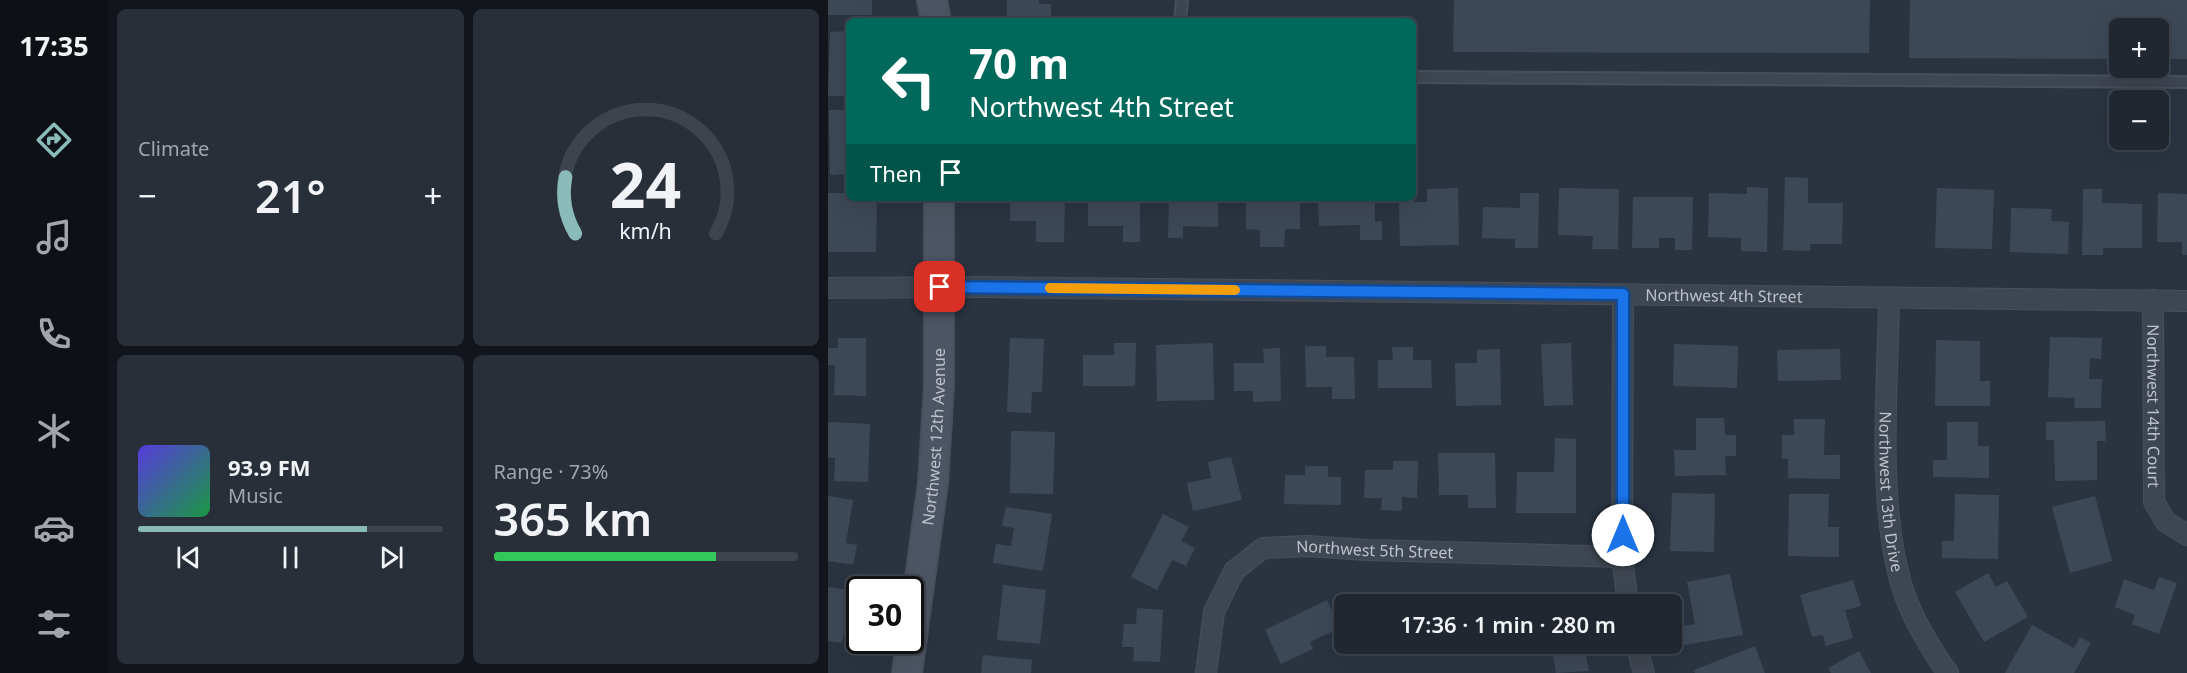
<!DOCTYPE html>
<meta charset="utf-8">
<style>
:root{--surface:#202731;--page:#282f39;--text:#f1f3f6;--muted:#a2a5ab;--line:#3d444d;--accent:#8bbbb9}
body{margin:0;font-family:"Noto Sans",sans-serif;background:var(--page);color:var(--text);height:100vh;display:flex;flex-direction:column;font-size:22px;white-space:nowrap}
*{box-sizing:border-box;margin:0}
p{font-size:20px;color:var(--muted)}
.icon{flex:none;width:33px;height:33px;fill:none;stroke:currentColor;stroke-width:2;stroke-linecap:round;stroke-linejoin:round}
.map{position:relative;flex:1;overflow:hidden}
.sheet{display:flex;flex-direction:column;gap:9px;padding:9px;background:#12151b;width:720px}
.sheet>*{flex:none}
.banner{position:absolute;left:18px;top:18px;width:570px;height:183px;border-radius:9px;box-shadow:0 6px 24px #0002,0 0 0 2px var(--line);background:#00695c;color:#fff;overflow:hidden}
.buttons{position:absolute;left:1281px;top:18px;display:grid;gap:12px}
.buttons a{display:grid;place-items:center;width:60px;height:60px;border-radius:9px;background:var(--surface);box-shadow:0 6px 24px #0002,0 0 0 2px var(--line);font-size:30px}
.speed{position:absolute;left:18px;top:576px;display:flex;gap:12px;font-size:30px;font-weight:700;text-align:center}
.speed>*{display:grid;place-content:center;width:78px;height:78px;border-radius:50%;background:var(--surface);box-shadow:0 6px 24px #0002,0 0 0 2px var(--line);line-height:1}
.speed .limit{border:3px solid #111;border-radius:9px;background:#fff;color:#111}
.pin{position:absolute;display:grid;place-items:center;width:51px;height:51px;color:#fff;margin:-26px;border-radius:12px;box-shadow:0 3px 9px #0006}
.me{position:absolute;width:66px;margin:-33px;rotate:0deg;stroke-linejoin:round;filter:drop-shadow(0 0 4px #0008)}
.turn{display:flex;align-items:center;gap:21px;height:126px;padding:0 24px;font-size:27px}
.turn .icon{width:78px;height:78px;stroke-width:2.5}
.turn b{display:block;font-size:42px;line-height:51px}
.then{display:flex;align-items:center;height:57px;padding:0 24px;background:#0003;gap:12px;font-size:22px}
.big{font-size:45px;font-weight:600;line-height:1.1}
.sheet .card{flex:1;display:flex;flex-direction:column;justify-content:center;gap:9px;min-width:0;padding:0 21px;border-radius:9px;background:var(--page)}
.sheet .dial{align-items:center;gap:0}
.dial svg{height:156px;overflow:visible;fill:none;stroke:var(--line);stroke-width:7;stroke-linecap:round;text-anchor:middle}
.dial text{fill:var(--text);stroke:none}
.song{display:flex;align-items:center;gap:18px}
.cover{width:72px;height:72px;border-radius:9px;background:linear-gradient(135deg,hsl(250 70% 55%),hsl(140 70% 35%))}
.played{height:6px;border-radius:3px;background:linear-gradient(90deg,var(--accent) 75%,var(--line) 75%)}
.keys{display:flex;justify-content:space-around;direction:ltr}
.heat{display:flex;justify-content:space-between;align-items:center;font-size:33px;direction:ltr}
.charge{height:9px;border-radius:4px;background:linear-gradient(90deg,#34c759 73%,var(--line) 0)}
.sheet .tiles{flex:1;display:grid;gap:9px;grid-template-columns:repeat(2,1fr)}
.trip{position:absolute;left:506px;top:594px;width:348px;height:60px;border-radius:9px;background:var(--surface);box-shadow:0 6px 24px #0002,0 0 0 2px var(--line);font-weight:600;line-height:60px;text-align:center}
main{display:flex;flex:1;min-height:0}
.menu{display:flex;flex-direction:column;width:108px;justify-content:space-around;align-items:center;background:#0d1014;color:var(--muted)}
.menu .icon{width:42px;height:42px}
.menu .current{color:var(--accent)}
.menu b{font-size:27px;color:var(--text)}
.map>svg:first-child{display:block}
.building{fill:#3d4857}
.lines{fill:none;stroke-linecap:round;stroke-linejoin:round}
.lane-casing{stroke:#484f5b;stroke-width:14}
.street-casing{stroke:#484f5b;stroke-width:22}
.secondary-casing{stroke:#484f5b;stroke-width:32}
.lane{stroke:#3e4651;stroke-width:10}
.street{stroke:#3e4651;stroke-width:20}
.secondary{stroke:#4d5564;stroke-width:28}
.route-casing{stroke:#114b97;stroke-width:15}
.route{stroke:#1a73e8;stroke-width:10}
.slow{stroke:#f59e0b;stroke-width:10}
.labels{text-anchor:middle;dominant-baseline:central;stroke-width:6;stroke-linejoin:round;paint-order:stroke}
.street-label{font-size:16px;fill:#bcc2cb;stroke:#232b37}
</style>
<main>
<nav class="menu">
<b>17:35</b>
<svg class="icon current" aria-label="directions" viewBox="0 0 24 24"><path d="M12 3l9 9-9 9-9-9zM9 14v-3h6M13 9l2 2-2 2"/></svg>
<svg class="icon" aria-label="music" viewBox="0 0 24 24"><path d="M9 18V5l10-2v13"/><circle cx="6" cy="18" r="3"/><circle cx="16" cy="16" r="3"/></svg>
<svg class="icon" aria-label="phone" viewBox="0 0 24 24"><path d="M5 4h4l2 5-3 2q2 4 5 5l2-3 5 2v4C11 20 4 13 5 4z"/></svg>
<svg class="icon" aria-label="climate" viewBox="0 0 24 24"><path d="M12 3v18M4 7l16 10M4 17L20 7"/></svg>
<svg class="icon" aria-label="car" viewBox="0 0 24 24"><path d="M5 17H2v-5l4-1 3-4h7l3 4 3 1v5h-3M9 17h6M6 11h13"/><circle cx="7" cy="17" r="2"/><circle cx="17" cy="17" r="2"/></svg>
<svg class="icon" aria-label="filters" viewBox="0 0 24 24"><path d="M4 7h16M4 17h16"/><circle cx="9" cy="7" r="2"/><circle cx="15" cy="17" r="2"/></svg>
</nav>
<section class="sheet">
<div class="tiles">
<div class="card"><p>Climate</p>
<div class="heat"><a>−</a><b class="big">21°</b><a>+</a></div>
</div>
<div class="card dial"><svg viewBox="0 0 100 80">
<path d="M14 69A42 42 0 1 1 86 69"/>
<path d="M14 69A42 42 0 0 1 9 40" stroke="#8bbbb9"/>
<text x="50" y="56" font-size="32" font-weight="700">24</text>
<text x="50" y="72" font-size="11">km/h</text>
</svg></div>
<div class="card">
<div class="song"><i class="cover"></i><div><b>93.9 FM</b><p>Music</p></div></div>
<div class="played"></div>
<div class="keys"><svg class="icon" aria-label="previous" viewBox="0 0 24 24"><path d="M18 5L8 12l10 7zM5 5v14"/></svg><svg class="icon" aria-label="pause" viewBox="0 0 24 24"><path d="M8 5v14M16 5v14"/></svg><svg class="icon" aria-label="next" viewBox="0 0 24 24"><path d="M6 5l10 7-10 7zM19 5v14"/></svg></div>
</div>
<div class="card"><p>Range · 73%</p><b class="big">365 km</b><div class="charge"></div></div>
</div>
</section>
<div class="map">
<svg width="1359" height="673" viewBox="0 0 1359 673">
<rect width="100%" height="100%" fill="#2a3441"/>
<g class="building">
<rect x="0" y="0" width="44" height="15"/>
<path d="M 179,0 L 211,0 L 211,4 L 223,4 L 223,21 L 179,21 Z"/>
<path d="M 626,0 L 1042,0 L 1041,53 L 625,52 Z"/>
<path d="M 1082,0 L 1359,0 L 1359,59 L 1330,59 L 1330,28 L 1292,28 L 1292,59 L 1081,58 Z"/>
<path d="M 21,31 L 21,96 L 0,96 L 2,32 Z"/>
<path d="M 1,110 L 21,110 L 21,174 L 2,175 Z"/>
<path d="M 957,177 L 980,178 L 980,203 L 1015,203 L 1014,244 L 982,244 L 982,251 L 955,250 Z"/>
<path d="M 919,187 L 940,188 L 939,252 L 913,251 L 913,238 L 880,237 L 881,193 L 919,194 Z"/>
<path d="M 630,188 L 631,245 L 572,246 L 571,202 L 599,202 L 599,189 Z"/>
<path d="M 731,188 L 791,189 L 790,249 L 764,249 L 765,236 L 730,235 Z"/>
<path d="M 1109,188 L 1166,190 L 1164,249 L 1107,248 Z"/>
<path d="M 1255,189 L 1274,189 L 1274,203 L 1314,204 L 1314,248 L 1275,248 L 1275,255 L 1254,255 Z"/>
<path d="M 0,193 L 21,193 L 21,198 L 49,198 L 48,252 L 0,252 Z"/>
<path d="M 692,193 L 711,193 L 710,248 L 687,248 L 687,239 L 654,238 L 655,207 L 692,208 Z"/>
<path d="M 1330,193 L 1359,194 L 1359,255 L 1354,255 L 1354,242 L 1329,242 Z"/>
<path d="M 805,197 L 865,197 L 864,250 L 847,250 L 847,238 L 831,238 L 831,248 L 804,248 Z"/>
<path d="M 182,198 L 237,198 L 236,242 L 208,242 L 208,221 L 182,221 Z"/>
<path d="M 260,198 L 312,198 L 312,242 L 295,242 L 295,226 L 260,226 Z"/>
<path d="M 341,198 L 390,198 L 390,227 L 355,226 L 355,238 L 340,238 Z"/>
<path d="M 418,198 L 472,198 L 472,229 L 457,229 L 456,247 L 432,247 L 432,230 L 418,229 Z"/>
<path d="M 490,198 L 547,198 L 547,222 L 554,221 L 554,240 L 532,240 L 532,225 L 491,226 Z"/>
<path d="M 1183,208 L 1224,209 L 1223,221 L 1241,222 L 1240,254 L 1182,252 Z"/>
<path d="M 1222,337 L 1274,338 L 1273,359 L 1262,358 L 1261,379 L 1274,379 L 1273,408 L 1246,408 L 1247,398 L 1220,397 Z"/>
<path d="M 10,338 L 38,338 L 38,396 L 6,395 L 7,365 L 0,365 L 0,348 L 10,348 Z"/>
<path d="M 182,338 L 216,339 L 214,392 L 204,392 L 203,413 L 179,412 Z"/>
<path d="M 1108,340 L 1152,341 L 1152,381 L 1162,381 L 1162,406 L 1107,406 Z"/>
<path d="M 286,343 L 308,343 L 307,386 L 255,386 L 255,355 L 286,355 Z"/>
<path d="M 385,343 L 386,400 L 329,401 L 328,345 Z"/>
<path d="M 743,343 L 745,405 L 716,406 L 713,344 Z"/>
<path d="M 846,344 L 910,346 L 909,388 L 845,386 Z"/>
<path d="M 477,346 L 498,346 L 498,357 L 526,357 L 527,399 L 504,399 L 504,387 L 478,387 Z"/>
<path d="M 564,347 L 585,347 L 585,360 L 603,360 L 604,388 L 550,388 L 550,360 L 565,360 Z"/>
<path d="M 452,348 L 453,401 L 425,402 L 425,391 L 406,391 L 406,363 L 436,363 L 435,349 Z"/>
<path d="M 672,349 L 673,405 L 628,406 L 627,363 L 649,363 L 649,350 Z"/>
<path d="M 1012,349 L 1013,380 L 950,381 L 949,350 Z"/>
<path d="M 868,418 L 896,418 L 897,435 L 908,435 L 908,456 L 897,456 L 898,475 L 847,476 L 846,450 L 868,450 Z"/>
<path d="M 966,419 L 997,419 L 996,455 L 1012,455 L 1012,479 L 960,478 L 960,459 L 954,459 L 954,435 L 966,435 Z"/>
<path d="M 1277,421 L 1278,441 L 1269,441 L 1269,480 L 1227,481 L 1226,440 L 1218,440 L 1218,422 Z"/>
<path d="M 0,422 L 42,424 L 40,482 L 6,481 L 7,458 L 0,458 Z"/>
<path d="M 1119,422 L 1150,422 L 1150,446 L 1161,446 L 1161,478 L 1105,477 L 1105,460 L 1119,460 Z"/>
<path d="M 183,431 L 227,432 L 225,494 L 182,493 Z"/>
<path d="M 727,438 L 748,439 L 748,513 L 688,513 L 689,472 L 726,472 Z"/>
<path d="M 610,453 L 667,453 L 668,508 L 640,508 L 640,495 L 611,495 Z"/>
<path d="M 403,457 L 414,500 L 365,511 L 359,483 L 383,478 L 380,462 Z"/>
<path d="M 565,461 L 590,461 L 589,498 L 574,497 L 574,511 L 553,510 L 554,498 L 536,498 L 537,470 L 565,470 Z"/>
<path d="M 477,466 L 500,466 L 500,477 L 513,477 L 513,505 L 456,504 L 457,475 L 477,475 Z"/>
<path d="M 844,493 L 887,494 L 886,552 L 842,551 Z"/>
<path d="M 961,494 L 1001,494 L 1000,527 L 1011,527 L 1011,557 L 960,556 Z"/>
<path d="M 1127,494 L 1171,495 L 1170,559 L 1114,558 L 1114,541 L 1126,541 Z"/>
<path d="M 0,496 L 25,500 L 18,543 L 29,545 L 25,565 L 0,561 Z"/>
<path d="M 1267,496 L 1284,561 L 1242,573 L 1224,507 Z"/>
<path d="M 178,507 L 224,514 L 215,571 L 165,563 L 168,544 L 183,546 L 186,528 L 174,526 Z"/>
<path d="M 335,514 L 361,527 L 353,541 L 367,548 L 358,566 L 344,560 L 329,590 L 303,577 Z"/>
<path d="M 1160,573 L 1168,587 L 1179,581 L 1200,617 L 1156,642 L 1127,592 Z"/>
<path d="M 902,574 L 915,635 L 856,645 L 853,626 L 867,624 L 859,582 Z"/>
<path d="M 1331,577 L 1349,583 L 1331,634 L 1304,624 L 1307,615 L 1287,607 L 1296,579 L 1326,590 Z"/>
<path d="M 1025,580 L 1033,606 L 1017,610 L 1025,638 L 998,646 L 995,635 L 984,637 L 972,595 Z"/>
<path d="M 175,585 L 218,590 L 212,644 L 169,640 Z"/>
<path d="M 0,587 L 23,590 L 14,643 L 0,641 Z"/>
<path d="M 499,600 L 512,628 L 482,642 L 485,649 L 453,664 L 437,630 Z"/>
<path d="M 309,608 L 335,610 L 332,662 L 305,661 L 306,647 L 294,647 L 296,624 L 308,624 Z"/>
<path d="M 1204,625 L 1246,648 L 1252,637 L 1263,643 L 1246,673 L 1177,673 Z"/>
<path d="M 551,644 L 587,644 L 587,652 L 550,652 Z"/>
<path d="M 605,644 L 669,644 L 668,653 L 605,652 Z"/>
<path d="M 723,644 L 756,644 L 761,671 L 728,673 Z"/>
<path d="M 927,646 L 937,673 L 867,673 L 866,670 Z"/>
<path d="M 1031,651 L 1043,673 L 1003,673 L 1000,668 Z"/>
<path d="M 155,655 L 204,660 L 203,673 L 153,673 Z"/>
</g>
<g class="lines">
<g class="lane-casing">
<g id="lane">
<path d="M 352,21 L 354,0"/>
<path d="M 585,77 L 1359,82"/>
</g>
</g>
<g class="street-casing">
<g id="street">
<path id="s1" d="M 0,288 L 154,287 L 1359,301"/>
<path d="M 795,294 L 794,557 L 800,604"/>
<path id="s2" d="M 1061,297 C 1060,386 1049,494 1072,580 C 1081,613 1100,645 1120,673"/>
<path id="s3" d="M 1325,300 L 1326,502 L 1338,522 L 1359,535"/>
<path d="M 808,644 L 816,673"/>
<path id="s4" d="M 378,673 L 386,612 L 406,571 L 435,548 L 479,546 L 539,550 L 794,557"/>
</g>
</g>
<g class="secondary-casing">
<g id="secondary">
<path d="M 104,0 L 108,21"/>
<path id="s5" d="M 79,673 L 105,483 L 111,386 L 111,198"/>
</g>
</g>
<use href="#lane" class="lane"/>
<use href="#street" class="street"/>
<use href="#secondary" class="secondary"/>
</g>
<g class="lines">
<g class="route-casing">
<path id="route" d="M 112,287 L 795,294 L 795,535"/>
</g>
<use href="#route" class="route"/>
<path class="slow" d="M 222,288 L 407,290"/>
</g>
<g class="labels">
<g class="street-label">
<text stroke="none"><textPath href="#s1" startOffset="896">Northwest 4th Street</textPath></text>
<text stroke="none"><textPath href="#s3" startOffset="106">Northwest 14th Court</textPath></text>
<text stroke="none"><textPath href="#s5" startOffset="238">Northwest 12th Avenue</textPath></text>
<text stroke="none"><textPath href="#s2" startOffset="195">Northwest 13th Drive</textPath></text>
<text stroke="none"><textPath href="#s4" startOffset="256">Northwest 5th Street</textPath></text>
</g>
</g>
</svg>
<div class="buttons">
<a>+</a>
<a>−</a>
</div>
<div class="speed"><div class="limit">30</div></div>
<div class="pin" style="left:112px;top:287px;background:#d93025"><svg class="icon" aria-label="arrive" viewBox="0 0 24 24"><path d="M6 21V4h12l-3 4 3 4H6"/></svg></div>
<svg class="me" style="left:795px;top:535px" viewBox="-20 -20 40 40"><circle r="19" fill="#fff"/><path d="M0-13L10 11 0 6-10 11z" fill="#1a73e8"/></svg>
<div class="trip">17:36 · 1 min · 280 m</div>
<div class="banner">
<div class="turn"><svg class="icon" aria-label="left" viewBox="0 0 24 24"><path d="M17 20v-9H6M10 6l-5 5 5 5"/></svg><div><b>70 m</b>Northwest 4th Street</div></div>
<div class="then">Then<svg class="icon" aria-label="arrive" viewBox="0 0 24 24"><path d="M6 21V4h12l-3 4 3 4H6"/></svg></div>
</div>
</div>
</main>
